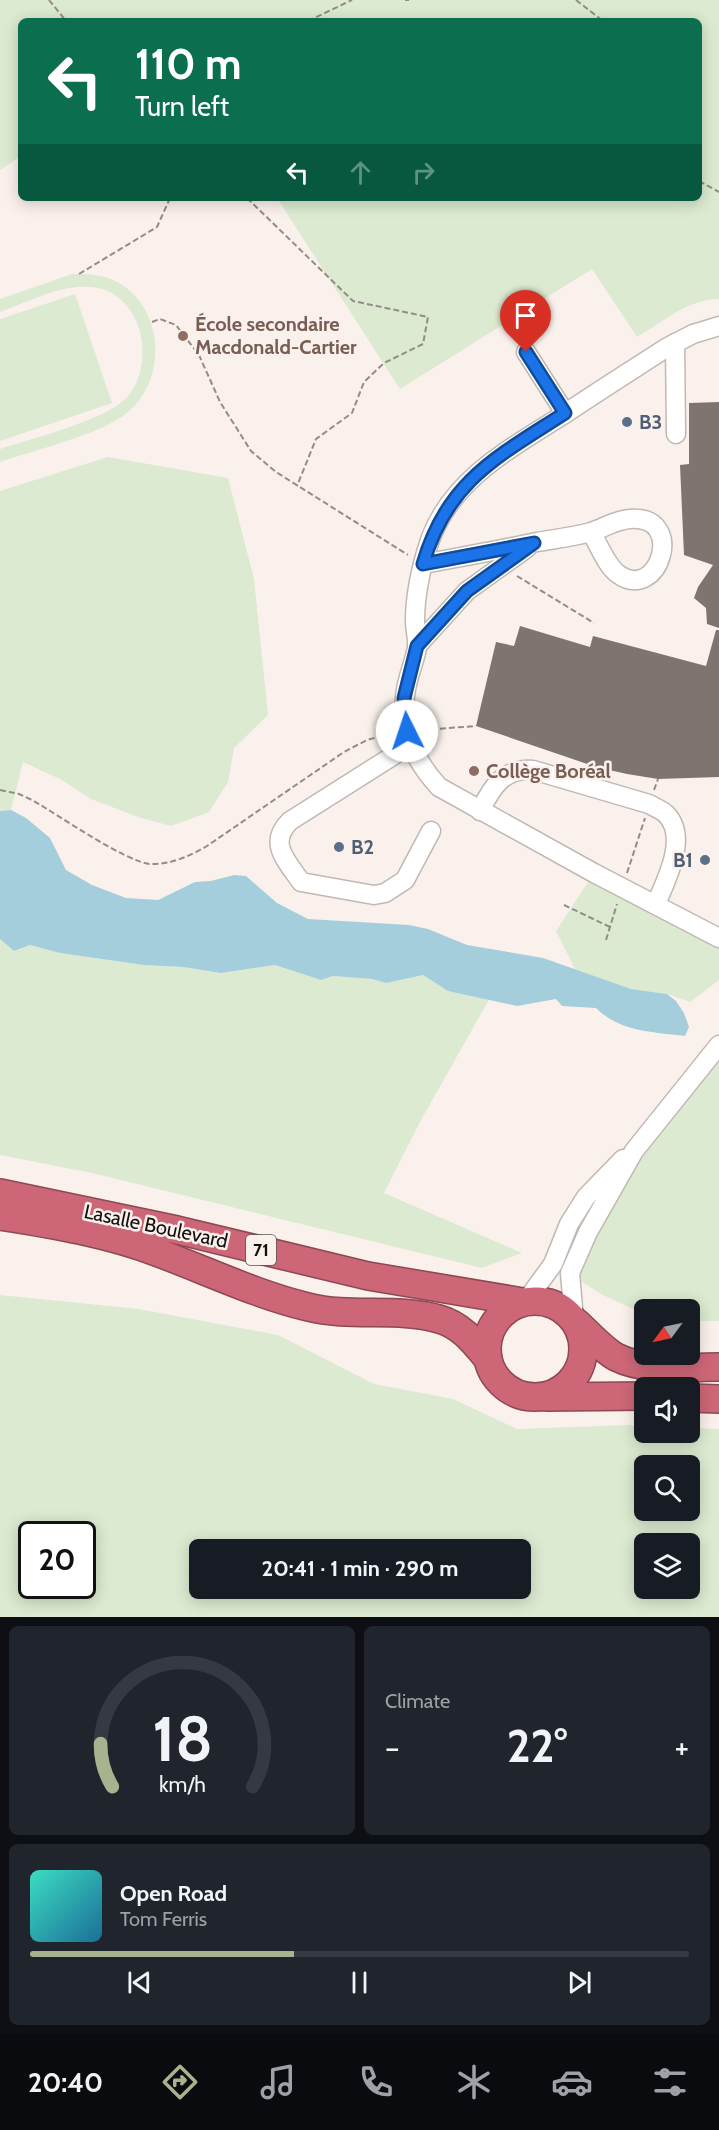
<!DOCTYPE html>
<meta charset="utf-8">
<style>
:root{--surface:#171b24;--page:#20242c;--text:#f1f3f6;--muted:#9ea1a6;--line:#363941;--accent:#a7b28e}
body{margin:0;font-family:Cabin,sans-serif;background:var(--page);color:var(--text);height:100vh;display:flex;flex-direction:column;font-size:22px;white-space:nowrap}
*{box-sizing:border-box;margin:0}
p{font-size:20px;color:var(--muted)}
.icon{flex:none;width:33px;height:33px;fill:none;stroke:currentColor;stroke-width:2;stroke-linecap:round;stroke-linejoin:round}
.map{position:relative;height:1617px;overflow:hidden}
.panel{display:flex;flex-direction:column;gap:9px;padding:9px;background:#0d0f14;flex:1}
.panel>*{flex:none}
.banner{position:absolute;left:18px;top:18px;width:684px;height:183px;border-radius:9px;box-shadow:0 3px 15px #0003;background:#0b6e4f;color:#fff;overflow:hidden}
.needle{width:39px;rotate:237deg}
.tools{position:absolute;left:634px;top:1299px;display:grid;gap:12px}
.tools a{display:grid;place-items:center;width:66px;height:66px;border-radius:9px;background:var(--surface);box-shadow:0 3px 15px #0003;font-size:30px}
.speed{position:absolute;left:18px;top:1521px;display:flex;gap:12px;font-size:30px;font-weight:700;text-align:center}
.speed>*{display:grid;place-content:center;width:78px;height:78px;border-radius:50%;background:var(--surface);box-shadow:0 3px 15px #0003;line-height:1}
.speed .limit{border:3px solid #111;border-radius:9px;background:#fff;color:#111}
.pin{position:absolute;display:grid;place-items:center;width:51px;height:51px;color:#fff;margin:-62px -26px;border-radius:50% 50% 50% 0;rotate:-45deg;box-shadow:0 0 6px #0007}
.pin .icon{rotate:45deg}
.me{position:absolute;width:66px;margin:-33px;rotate:356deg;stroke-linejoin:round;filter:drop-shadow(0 0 4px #0008)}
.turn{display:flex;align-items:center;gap:21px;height:126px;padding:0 18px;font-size:27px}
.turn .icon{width:78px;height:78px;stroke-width:2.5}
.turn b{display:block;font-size:42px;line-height:51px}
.lanes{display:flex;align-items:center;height:57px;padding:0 18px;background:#0003;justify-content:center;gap:30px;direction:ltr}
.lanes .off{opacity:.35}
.big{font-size:45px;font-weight:700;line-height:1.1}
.panel .tile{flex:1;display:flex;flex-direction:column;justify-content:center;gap:9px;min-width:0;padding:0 21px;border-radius:9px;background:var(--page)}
.panel .dial{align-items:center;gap:0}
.dial svg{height:156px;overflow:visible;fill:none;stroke:var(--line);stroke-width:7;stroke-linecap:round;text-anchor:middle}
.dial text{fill:var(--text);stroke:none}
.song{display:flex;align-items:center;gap:18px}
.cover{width:72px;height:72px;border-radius:9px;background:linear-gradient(135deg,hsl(170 70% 55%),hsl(200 70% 35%))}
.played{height:6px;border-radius:3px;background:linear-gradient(90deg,var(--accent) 40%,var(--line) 40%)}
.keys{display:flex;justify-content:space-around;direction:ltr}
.heat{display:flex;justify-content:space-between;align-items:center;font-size:33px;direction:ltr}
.panel .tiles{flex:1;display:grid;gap:9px;grid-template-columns:1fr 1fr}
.tile:last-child{grid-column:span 2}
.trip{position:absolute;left:189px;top:1539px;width:342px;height:60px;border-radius:9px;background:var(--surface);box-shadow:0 3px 15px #0003;font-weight:700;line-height:60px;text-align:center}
.dock{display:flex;height:96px;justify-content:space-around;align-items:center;background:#090b0e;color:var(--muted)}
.dock .icon{width:42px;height:42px}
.dock .current{color:var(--accent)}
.dock b{font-size:27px;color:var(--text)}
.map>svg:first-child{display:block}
.green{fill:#dbead1;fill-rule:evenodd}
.water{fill:#a4cedb}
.building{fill:#7e7571}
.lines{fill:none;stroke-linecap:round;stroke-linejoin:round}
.minor-casing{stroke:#c2b8b3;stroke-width:21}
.highway-casing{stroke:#8c4953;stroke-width:30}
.path{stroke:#938c89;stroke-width:2;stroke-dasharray:6 3;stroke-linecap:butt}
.minor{stroke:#fff;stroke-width:18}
.highway{stroke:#cd6777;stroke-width:27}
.route-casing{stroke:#114b97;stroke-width:15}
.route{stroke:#1a73e8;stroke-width:10}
.education-dot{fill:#8d6e63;stroke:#fbf1ec;stroke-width:2}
.service-dot{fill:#5c6f8a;stroke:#fbf1ec;stroke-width:2}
.labels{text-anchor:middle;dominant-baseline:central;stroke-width:5;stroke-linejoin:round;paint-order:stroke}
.shield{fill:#fbf1ec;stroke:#595451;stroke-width:1.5}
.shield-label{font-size:18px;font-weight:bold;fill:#14100f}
.education-label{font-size:20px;font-weight:bold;fill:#785e54;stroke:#fbf1ec;text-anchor:start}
.service-label{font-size:20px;font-weight:bold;fill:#4e5e75;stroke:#fbf1ec;text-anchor:start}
.street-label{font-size:20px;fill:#14100f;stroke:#fbf1ec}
</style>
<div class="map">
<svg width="719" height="1617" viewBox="0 0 719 1617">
<rect width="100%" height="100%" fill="#fbf1ec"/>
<g class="green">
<path d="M 0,0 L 719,0 L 719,299 C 689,299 662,322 637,337 L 592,269 L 400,389 L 277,198 L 699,198 L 699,21 L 21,21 L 21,156 L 0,170 Z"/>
<path d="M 72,274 C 87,274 99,274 113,280 C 164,303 169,378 128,412 C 103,434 34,450 0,462 L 0,449 C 32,438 109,420 129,395 C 157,359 141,291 91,287 C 61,284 28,302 0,312 L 0,299 Z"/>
<path d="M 75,294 L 112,403 L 0,441 L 0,319 Z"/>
<path d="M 108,457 L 228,478 L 254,579 L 268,715 L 234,748 L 228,782 L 209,812 L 171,826 L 138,817 L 91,799 L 62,780 L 23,762 L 11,810 L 0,811 L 0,491 Z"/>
<path d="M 594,873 L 719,939 L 719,980 L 690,1002 L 667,994 L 631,989 L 576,971 L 556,931 Z"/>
<path d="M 0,939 L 14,951 L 30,945 L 60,953 L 144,965 L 183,967 L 221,973 L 275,965 L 321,980 L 333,976 L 372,979 L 386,983 L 423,975 L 448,991 L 490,998 L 421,1120 L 384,1193 L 522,1253 L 482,1268 L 92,1173 L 0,1155 Z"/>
<path d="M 719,1049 L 719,1321 L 690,1321 L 690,1310 L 645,1310 L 645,1314 L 641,1313 L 601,1294 L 571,1275 L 586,1229 Z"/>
<path d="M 0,1295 L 139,1309 L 278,1335 L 374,1384 L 453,1399 L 517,1429 L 629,1425 L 645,1426 L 645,1432 L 690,1432 L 690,1428 L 719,1429 L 719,1617 L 0,1617 ZM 645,1466 L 690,1466 L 690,1510 L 645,1510 ZM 32,1534 L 82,1534 L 82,1586 L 32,1586 ZM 645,1544 L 690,1544 L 690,1588 L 645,1588 ZM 200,1550 L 520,1550 L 520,1588 L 200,1588 Z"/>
</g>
<path class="water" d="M 11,810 L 26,818 L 50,838 L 66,870 L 92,885 L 126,898 L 158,900 L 195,882 L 211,881 L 234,875 L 246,876 L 277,903 L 308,919 L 409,925 L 428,929 L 467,945 L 543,958 L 631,989 L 667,994 L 676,1001 L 684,1013 L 689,1027 L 685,1036 C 653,1032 620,1032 596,1008 L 562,1006 L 556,999 L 517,1006 L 448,991 L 423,975 L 386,983 L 372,979 L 333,976 L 321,980 L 275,965 L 221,973 L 183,967 L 144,965 L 60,953 L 30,945 L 14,951 L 0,939 L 0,811 Z"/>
<g class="building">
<path d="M 719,402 L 719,628 L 707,624 L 706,608 L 694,598 L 698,587 L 713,565 L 684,555 L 680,465 L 689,464 L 689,403 Z"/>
<path d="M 520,626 L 590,647 L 593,636 L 706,666 L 716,630 L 719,630 L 719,777 L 658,779 L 627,774 L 596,767 L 476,726 L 496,642 L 514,646 Z"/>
</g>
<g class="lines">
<g class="minor-casing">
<g id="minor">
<path d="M 719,326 L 693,334 L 666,348 C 632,370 597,392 563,415 C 511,448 452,479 430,540 C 422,564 415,595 415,621 C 415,630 418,639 417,648 C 414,664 406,680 405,697 C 401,732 416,762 439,787 L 594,873 L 719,938"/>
<path d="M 675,343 L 676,434"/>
<path d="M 526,352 L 565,413"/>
<path d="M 423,564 C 461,557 499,550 537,542 C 554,539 573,537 591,532 C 604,528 615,520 630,519 C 687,514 659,604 618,574 C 606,565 599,545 591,532"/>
<path d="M 417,646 L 467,591 L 527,548"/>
<path d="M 410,745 L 290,821 C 267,843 287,861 301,882 L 374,895 L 385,893 L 405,880 L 431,831"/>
<path d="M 480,811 C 492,787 503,768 533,770 L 649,804 C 654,807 662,810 666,814 C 689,837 666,880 656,904"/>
<path d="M 526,1301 L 553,1264 L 569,1224 L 586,1197 L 623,1159"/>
<path d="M 574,1320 L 570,1273 L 588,1232 L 634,1151 L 719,1045"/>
</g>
</g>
<g class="highway-casing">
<g id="highway">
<path d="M 0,1193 L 177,1230 L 368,1276 L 523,1302"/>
<path d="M 0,1216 C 52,1224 110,1234 159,1253 C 210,1272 255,1294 308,1307 C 351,1318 396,1307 439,1319 C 461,1325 474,1342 488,1359"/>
<circle cx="535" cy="1349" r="48"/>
<path d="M 577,1323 C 589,1334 602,1349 616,1357 C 646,1372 687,1367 719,1367"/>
<path d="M 547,1397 L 645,1396"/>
<path d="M 690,1398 L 719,1399"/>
</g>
</g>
<g class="path">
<path d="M 49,0 L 66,21"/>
<path d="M 405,0 L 409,0"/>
<path d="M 576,0 L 603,21"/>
<path d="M 308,21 L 352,0"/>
<path d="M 699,181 L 719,192"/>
<path d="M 247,198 L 353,301 L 428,317 L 423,344 L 384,363 L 364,382 L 352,413 L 316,439 L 297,486"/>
<path d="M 79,274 L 157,227 L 170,198"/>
<path d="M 152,322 L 160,319 L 176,325 L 199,355 L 220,402 L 251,451 L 276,472 L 408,555"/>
<path d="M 517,576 L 594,623"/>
<path d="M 422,730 L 476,726"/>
<path d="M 0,790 L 19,794 L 34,801 C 58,815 126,862 150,864 C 170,865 190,856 207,846 L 344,752 L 367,740 L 392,733"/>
<path d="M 654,790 L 658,779"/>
<path d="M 627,873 L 645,818"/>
<path d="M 564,905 L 610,927"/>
<path d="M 606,940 L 617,904"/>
</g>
<use href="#minor" class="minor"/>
<use href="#highway" class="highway"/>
</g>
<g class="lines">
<g class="route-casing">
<path id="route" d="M 407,731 L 404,698 L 417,646 L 467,591 L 534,543 L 423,564 C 447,481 497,457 565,413 L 526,352"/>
</g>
<use href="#route" class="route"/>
</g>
<g class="education-dot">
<circle cx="183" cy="336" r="6"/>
<circle cx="474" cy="771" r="6"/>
</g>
<g class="service-dot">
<circle cx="627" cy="422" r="6"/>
<circle cx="339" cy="847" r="6"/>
<circle cx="705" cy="860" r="6"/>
</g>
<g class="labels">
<rect class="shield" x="246" y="1235" width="30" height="30" rx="4.5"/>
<g class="shield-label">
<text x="261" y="1250">71</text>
</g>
<g class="education-label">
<text x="195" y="324">École secondaire<tspan x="195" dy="23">Macdonald-Cartier</tspan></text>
<text x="486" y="771">Collège Boréal</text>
</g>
<g class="service-label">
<text x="639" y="422">B3</text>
<text x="351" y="847">B2</text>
<text x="693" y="860" text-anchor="end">B1</text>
</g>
<g class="street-label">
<text transform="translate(156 1226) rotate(12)">Lasalle Boulevard</text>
</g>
</g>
</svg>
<div class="tools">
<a><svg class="needle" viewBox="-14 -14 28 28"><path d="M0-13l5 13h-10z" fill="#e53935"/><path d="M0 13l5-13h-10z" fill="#9ea1a6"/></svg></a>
<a><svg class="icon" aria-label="sound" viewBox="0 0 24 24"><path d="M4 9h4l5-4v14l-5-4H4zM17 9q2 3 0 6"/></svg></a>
<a><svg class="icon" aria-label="search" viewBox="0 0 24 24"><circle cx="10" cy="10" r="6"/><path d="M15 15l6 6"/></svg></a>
<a><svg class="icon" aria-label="layers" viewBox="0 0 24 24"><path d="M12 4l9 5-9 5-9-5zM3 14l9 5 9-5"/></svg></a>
</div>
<div class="speed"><div class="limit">20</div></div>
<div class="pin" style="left:526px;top:352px;background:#d93025"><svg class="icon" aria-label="arrive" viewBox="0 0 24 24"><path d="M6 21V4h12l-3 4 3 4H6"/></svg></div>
<svg class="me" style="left:407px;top:731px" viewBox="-20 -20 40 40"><circle r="19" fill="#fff"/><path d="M0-13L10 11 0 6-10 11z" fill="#1a73e8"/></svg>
<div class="trip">20:41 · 1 min · 290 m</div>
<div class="banner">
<div class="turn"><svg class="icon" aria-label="left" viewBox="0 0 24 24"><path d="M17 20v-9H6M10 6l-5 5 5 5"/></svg><div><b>110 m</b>Turn left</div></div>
<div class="lanes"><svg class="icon" aria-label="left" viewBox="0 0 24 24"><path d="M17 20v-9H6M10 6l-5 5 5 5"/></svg><svg class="icon off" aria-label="ahead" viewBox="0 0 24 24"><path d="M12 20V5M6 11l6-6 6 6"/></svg><svg class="icon off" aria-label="right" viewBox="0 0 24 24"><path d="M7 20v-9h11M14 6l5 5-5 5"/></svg></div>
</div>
</div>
<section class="panel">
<div class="tiles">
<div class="tile dial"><svg viewBox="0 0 100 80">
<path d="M14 69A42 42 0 1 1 86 69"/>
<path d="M14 69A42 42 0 0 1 8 47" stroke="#a7b28e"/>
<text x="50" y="56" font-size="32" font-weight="700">18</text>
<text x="50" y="72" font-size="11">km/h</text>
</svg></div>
<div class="tile"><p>Climate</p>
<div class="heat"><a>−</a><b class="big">22°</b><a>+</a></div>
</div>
<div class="tile">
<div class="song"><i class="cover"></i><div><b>Open Road</b><p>Tom Ferris</p></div></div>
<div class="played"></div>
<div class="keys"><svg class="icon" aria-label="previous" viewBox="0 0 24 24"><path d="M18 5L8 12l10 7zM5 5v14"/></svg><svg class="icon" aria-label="pause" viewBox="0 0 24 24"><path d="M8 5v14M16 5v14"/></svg><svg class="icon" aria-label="next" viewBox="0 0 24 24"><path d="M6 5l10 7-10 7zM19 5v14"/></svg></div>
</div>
</div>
</section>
<nav class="dock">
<b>20:40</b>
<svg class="icon current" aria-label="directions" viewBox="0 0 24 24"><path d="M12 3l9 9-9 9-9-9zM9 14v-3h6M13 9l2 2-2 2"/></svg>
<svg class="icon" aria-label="music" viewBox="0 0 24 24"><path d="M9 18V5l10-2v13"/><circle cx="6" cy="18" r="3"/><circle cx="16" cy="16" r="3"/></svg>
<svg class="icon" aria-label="phone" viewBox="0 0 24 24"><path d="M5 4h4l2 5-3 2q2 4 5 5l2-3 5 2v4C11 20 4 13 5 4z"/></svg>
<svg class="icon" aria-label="climate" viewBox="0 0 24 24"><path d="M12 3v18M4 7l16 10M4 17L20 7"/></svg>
<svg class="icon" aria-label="car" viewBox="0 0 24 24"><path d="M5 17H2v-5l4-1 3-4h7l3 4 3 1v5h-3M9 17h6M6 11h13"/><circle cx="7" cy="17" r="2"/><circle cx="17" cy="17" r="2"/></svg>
<svg class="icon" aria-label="filters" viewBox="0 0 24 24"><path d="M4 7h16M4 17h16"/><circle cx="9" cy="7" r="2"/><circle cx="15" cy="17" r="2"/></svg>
</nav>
